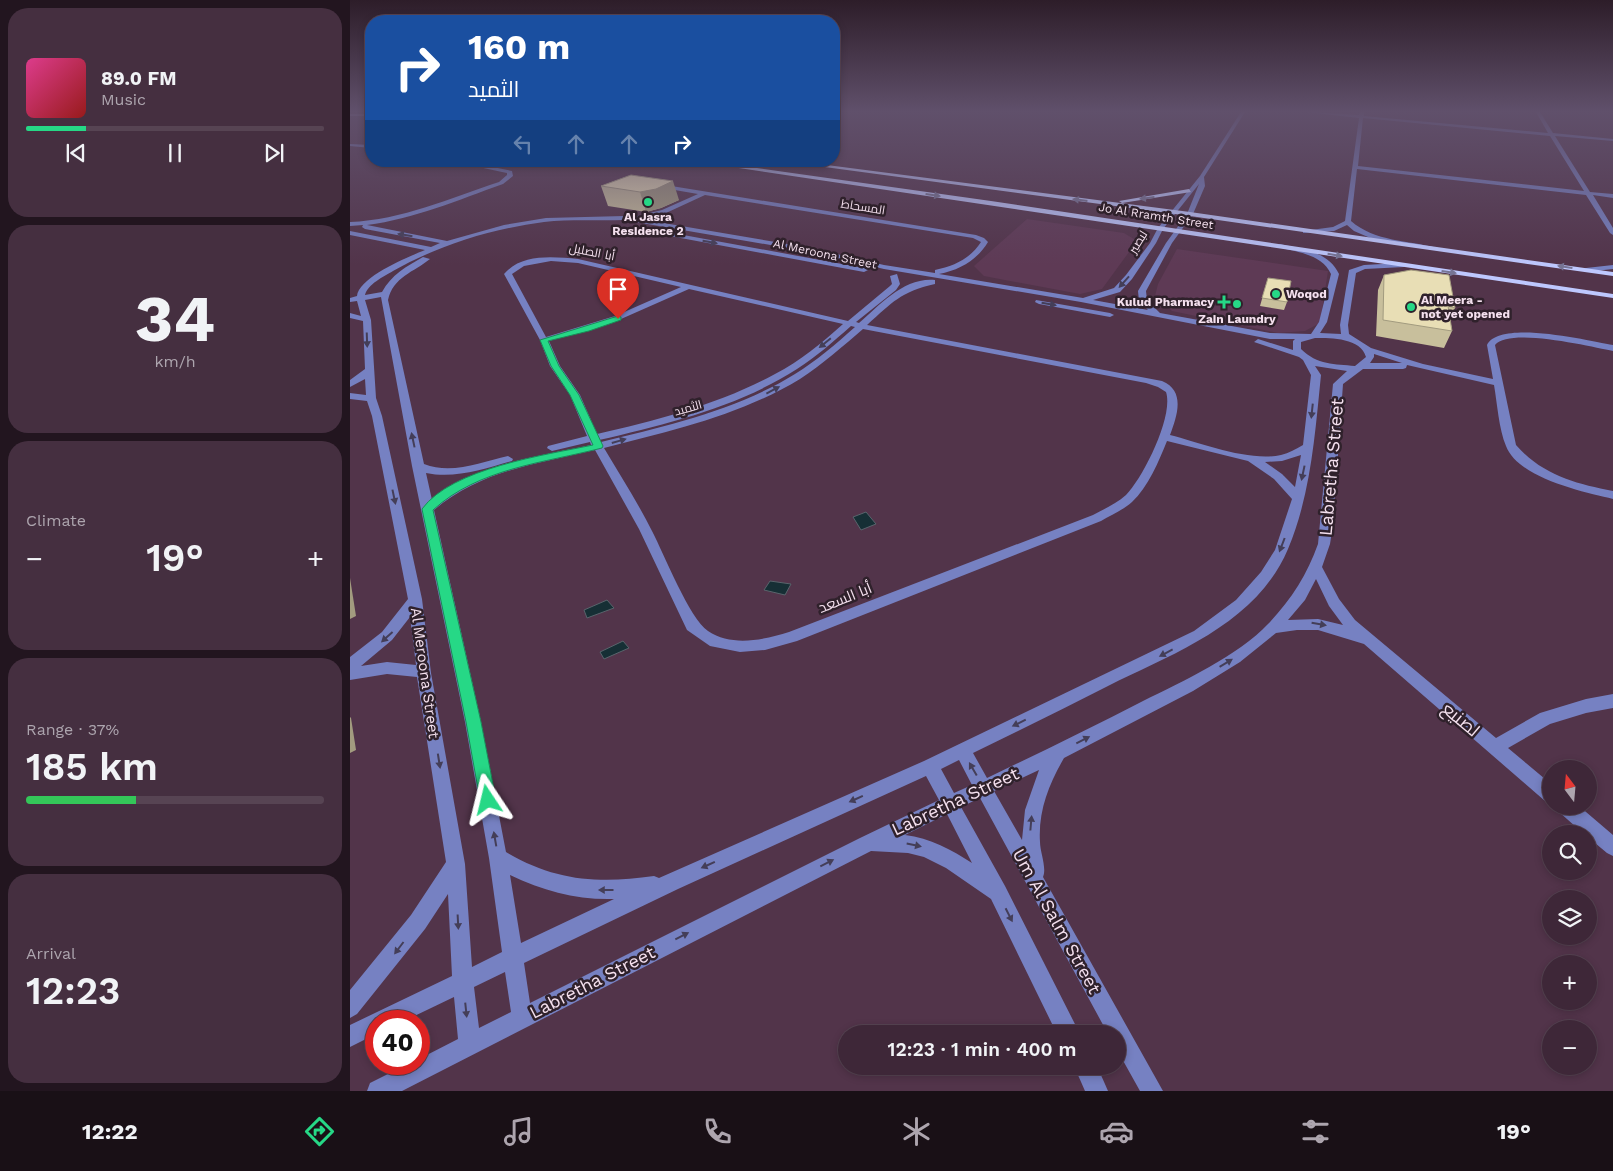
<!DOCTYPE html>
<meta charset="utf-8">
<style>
:root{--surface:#3e2738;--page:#452f40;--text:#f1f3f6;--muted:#ada5ae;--line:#574453;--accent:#26d886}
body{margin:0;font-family:"Work Sans",Cairo,sans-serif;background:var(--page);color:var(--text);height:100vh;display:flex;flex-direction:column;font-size:19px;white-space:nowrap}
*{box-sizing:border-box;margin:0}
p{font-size:16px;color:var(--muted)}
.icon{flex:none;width:28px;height:28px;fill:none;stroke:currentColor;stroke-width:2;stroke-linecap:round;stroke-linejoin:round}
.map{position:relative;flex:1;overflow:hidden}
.panel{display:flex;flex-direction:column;gap:8px;padding:8px;background:#22151f;width:350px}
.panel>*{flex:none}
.guide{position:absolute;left:15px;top:15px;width:475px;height:152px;border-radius:20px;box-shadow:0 2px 8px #0003,0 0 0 1px var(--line);background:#1a4fa0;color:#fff;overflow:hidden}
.needle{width:32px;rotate:344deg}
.controls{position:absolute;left:1192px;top:760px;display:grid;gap:10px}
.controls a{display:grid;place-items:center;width:55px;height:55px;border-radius:50%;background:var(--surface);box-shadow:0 2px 8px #0003,0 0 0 1px var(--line);font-size:25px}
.speed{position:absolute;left:15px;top:1010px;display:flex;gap:10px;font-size:25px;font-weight:700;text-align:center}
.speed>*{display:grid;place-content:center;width:65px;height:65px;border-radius:50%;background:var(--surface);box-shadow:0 2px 8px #0003,0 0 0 1px var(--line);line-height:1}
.speed .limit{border:8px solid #d22;background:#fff;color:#111}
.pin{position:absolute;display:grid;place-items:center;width:42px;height:42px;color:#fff;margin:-51px -21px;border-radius:50% 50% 50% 0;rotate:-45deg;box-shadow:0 0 5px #0007}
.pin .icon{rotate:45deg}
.me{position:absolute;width:55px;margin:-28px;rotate:350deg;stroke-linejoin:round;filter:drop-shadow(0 0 4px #0008)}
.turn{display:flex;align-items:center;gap:18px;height:105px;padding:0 20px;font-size:22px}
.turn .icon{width:65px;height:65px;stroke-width:2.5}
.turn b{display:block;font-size:35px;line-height:42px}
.lanes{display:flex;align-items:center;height:48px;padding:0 20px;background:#0003;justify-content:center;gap:25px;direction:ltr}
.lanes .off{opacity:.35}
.big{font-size:38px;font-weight:600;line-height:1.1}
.panel .tile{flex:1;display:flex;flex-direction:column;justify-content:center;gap:8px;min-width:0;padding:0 18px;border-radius:20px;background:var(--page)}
.panel .dial{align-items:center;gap:0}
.dial b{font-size:65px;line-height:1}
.song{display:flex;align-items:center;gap:15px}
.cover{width:60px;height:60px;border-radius:8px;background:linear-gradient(135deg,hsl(330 70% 55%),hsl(0 70% 35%))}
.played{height:5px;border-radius:2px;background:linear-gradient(90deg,var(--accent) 20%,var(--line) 20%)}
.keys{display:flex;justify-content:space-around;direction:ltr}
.heat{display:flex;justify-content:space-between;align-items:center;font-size:28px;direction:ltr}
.charge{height:8px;border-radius:4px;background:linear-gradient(90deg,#34c759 37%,var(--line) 0)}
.trip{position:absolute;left:488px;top:1025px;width:288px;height:50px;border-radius:25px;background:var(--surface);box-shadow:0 2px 8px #0003,0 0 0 1px var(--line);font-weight:600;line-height:50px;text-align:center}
.tabs{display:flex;height:80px;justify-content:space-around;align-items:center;background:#191016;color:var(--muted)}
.tabs .icon{width:35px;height:35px}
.tabs .current{color:var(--accent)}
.tabs b{font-size:22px;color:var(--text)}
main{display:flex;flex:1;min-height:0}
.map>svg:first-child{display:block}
.built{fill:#5e3a55}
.water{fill:#162f35;stroke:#59646c}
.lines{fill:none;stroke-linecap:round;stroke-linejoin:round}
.minor{fill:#7681c2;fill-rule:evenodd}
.major{fill:#bec8fe;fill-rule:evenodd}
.wall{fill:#c8bf9c}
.shaded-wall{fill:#a29b7f}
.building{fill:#e8deb5;stroke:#a29b7f}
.oneway{fill:#767494}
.oneway2{fill:#443e58}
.route{fill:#26d886;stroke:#198c57}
.poi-dot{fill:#26d886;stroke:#2f212b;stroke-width:2}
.labels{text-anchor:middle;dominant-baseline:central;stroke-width:5;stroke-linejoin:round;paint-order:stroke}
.far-street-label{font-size:12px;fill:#f4e0ee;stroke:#2f212b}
.far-poi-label{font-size:12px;font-weight:bold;fill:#f4e0ee;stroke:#2f212b}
.street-label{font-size:15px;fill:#f4e0ee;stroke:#2f212b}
.near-street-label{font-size:18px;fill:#f4e0ee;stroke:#2f212b}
</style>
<main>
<section class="panel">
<div class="tile">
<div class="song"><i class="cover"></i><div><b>89.0 FM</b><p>Music</p></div></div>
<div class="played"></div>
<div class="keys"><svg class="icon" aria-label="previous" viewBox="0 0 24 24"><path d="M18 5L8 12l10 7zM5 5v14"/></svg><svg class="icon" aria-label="pause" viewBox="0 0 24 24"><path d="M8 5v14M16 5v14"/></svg><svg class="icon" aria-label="next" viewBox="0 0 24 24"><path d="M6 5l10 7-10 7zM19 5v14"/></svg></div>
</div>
<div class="tile dial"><b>34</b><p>km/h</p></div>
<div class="tile"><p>Climate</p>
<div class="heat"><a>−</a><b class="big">19°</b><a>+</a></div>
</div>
<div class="tile"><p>Range · 37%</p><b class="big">185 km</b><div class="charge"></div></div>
<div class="tile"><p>Arrival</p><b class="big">12:23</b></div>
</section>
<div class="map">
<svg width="1263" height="1091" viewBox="0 0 1263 1091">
<rect width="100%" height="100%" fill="#52344a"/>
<g class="built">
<path d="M 677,219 L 774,233 L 787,241 L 752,289 L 730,294 L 634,276 L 624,266 Z"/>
<path d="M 827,249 L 978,271 L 970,323 L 955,331 L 928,333 L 822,311 L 805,296 L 808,284 Z"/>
</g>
<g class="water">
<path d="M 516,512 L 526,524 L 511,530 L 503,517 Z"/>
<path d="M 420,581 L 441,584 L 435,595 L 414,590 Z"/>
<path d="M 257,600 L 264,608 L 237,618 L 234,610 Z"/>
<path d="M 273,641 L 279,648 L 254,659 L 250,652 Z"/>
</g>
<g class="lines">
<g class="minor">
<path d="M 891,112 L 895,112 L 854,177 L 855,186 L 843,214 L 822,243 L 796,291 L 797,300 L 810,313 L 920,333 L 961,334 L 969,322 L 981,274 C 972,254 946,252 928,247 L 928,245 L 930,244 C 952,249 978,251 989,274 L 977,322 L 970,333 L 991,334 L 990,325 L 999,270 L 1014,265 L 1051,263 L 1054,263 L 1054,267 L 1015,269 L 1006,273 L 998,325 L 999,334 L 1021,348 L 1073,364 L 1143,379 L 1137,345 C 1150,319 1239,341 1263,345 L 1263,351 C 1241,347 1160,327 1145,345 L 1166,445 C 1192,475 1226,484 1263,491 L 1263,499 C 1233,492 1168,478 1156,446 C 1149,430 1147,402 1144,385 L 1057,365 L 1056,368 L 1053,369 L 1013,369 L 993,384 L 983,525 L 980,544 L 972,567 L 989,599 L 1005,620 L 1146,738 L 1190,713 L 1236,699 L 1263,694 L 1263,708 L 1236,713 L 1200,724 L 1158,748 L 1201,784 L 1201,803 L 1195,801 L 1014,644 L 968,630 L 947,630 L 926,633 L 890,662 L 843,691 L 714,758 C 699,784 688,811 690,842 C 690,852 697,868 693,877 L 813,1091 L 790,1091 L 766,1048 L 766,1034 L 758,1034 L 630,798 L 611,807 L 655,886 L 730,1034 L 707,1034 L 641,899 L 596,868 L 574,857 L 558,853 L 521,851 L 52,1091 L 17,1091 L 20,1083 L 58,1064 L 69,1064 L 69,1059 L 108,1039 L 104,997 L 54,1021 L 26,1021 L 26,1034 L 0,1047 L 0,1025 L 102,976 L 98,894 L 75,929 L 7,1014 L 0,1018 L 0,990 L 61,915 L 96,862 L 67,677 L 37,674 L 0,680 L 0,657 L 32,632 L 58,599 L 22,416 L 17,401 L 0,399 L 0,393 L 16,395 L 15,379 L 0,387 L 0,380 L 15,369 L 13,321 L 0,318 L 0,313 L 11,316 L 7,301 L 0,302 L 0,298 L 7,296 C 9,277 58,257 75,250 L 0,235 L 0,231 L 81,247 L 90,243 L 15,229 L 12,227 L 13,225 L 0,226 L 0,222 C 52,220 100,198 149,182 L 157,175 L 157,173 L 152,172 L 101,161 L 113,161 L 162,171 L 163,176 L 153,184 C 108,200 64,219 17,225 L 97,241 L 154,225 L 196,218 L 274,216 L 287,218 L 287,216 L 312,210 L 348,194 L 307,187 L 309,184 L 626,235 L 634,238 L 638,242 C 627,260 610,270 589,274 L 733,298 L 764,288 L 776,275 L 800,243 L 808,228 L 850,176 ZM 849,184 L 837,214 L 816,243 L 788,291 L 789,301 L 798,310 L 743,300 L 770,292 L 782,279 L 806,243 L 813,229 ZM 355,195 L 623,238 L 631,242 C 620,259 604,266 585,270 L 585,273 L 534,265 L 461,248 L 290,219 L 316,213 ZM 274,220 L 461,252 L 534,269 L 731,302 L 920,339 L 945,339 L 943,341 L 943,350 L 908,339 L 904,342 L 949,357 L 953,360 L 961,375 L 953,445 C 946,449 939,453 931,455 C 899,462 851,443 820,435 C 827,416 836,391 812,381 L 517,325 C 543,302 550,292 585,284 L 585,280 C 554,277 530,305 509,323 L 506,322 L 546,290 L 550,284 L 547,274 L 540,276 L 542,284 L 540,286 L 498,321 L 228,259 C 204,257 172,253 154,274 L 190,340 L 200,366 L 220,395 L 237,436 L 198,446 L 197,448 L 202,451 L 240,442 L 241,445 C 187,457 127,463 82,500 L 76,473 C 105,479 134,469 162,461 L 163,459 L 158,456 C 131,462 102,475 74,464 L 38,300 C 43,277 64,272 80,259 L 73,257 C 57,266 41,275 32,292 L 15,295 C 18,284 33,277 43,271 C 89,245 141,229 194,222 C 220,219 248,221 274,220 ZM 201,261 L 228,263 L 331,287 L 265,316 L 196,337 L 162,274 L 174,266 ZM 339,289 L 493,324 C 472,343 450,361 425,374 C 370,404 308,420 247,434 L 230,395 L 210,366 L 199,341 L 271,319 ZM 31,297 L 62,466 L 115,722 L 139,858 L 152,952 L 122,967 L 115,864 L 81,673 L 72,599 L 32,416 L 26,398 L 21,320 L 15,300 ZM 501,326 L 505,327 C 486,344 466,361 445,374 C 387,410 316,426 251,442 L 249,440 C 317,424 388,407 447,369 C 466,357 484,341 501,326 ZM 513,329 L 796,383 L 808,387 L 816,392 C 824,416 793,478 776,495 C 766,504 754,509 743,515 L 439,632 C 413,640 382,647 358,631 C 339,618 314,554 302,531 C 288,503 270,475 254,448 C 321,431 391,415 450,379 C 473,364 493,346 513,329 ZM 965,338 C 982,338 1011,338 1016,357 L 1005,366 C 985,364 967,365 951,349 L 951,342 ZM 1024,354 L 1052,363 L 1020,363 L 1024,357 ZM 965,366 L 997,371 L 983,384 L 968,544 C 957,575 941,600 918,624 C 889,655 832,682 793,701 C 741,728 689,753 637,778 L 623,753 C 668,731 713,709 758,686 C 825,653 907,623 938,549 C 961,494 965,434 971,375 ZM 817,441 L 898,461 L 924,479 L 942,499 L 925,550 L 911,572 L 886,600 L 844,631 L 574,761 L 309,878 L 304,876 C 249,884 205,881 156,852 L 131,722 L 84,510 C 132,470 186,464 245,450 L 289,529 L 337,630 L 360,646 L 390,652 L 415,650 L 447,641 L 751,521 C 761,515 773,510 782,502 C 798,487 809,461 817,441 ZM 951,455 L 945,487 L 932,474 L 915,462 L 932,461 ZM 966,579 L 979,606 L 993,625 L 968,619 L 938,620 L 955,600 ZM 60,617 L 66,665 L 37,662 L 11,666 L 42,640 ZM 609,760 L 622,785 L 604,793 L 591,769 ZM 689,770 L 675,810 L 672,840 L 644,791 ZM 576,776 L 589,800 L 510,838 L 180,1003 L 174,963 L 328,889 ZM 597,814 L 622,863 C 602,850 580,838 555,835 ZM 160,875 C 194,891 226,900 264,899 L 171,943 ZM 155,972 L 161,1012 L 129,1028 L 124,987 Z"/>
<path d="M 956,112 L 1009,115 L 1010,112 L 1014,112 L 1014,116 L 1198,133 L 1186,112 L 1190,112 L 1203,133 L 1263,139 L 1263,141 L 1205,136 L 1240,192 L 1263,194 L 1263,198 L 1243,195 L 1263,228 L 1263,235 L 1260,233 L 1236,195 L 1007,169 L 1001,221 C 1025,242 1058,240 1087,248 L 1087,250 L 1025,240 L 1004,231 L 997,225 L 984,231 L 953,233 L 953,231 L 983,227 L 995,221 L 1009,118 ZM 1013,118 L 1200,136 L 1234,191 L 1008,166 Z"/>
<path d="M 0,144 L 21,145 L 21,148 L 0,146 Z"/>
<path d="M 295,228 L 514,268 L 518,270 L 514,272 L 293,231 L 293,229 Z"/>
<path d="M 1263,265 L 1263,269 L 1236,272 L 1232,270 L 1236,268 Z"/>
<path d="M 686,300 L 760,313 L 764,315 L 760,317 L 689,304 L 685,302 Z"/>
<path d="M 1206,806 L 1229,806 L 1263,835 L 1263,856 L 1257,853 L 1239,838 L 1239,834 L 1234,834 L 1209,812 Z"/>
<path d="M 724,1066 L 747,1066 L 758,1091 L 735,1091 Z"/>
</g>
<g class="major">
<rect x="0" y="114" width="21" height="2"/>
<path d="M 342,161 L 357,161 L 641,201 L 1263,294 L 1263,298 Z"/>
<path d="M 430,161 L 446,161 L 840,212 L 1263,272 L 1263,276 L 840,216 Z"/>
<path d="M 839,189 L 841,192 L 772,203 L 769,201 Z"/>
</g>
</g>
<g class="wall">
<path d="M 281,175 L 329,200 L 311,208 L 296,212 L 258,206 L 251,186 Z"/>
<path d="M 1034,275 L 1105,308 L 1100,318 L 1102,331 L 1094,348 L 1026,336 L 1028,290 Z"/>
<path d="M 918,278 L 937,302 L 934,310 L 910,306 Z"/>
</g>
<g class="shaded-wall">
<path d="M 323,181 L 329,200 L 311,208 L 296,212 L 290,192 Z"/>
<path d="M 0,578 L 6,616 L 0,619 Z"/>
<path d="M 0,717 L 1,718 L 6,750 L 0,753 Z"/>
</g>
<g class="building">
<path d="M 281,175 L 323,181 L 306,189 L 290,192 L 251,186 Z"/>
<path d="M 1061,270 L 1099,275 L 1105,308 L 1098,306 L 1102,331 L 1033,320 L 1034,275 Z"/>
<path d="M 918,278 L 941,281 L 937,302 L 912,298 Z"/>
</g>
<defs><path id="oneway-solid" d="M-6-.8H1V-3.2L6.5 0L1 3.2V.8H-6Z" transform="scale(1.25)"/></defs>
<g class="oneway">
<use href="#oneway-solid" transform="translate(583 195) rotate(8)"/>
<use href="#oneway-solid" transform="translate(797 198) rotate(173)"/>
<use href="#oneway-solid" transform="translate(730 200) rotate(-173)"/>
<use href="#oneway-solid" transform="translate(985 255) rotate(9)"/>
<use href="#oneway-solid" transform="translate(1215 267) rotate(-172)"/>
<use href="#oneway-solid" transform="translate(1099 272) rotate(8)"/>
</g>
<g class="oneway2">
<use href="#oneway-solid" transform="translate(55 235) rotate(-171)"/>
<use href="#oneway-solid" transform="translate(360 242) rotate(10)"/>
<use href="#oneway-solid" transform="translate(774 282) rotate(132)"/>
<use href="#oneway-solid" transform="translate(699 304) rotate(10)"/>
<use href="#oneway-solid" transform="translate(17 340) rotate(88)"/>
<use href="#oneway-solid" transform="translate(475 343) rotate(141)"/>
<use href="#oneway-solid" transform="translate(423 390) rotate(-28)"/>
<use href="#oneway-solid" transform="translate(962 411) rotate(96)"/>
<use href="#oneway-solid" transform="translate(63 440) rotate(-102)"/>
<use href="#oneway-solid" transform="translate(269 441) rotate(-16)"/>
<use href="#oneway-solid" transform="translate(953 473) rotate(102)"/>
<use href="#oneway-solid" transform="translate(44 497) rotate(78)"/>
<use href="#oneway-solid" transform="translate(932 545) rotate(111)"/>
<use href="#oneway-solid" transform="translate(969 624) rotate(10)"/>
<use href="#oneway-solid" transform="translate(37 637) rotate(138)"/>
<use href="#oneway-solid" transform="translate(816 653) rotate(152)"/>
<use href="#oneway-solid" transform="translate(876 663) rotate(-31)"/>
<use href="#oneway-solid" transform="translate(669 723) rotate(154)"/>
<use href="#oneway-solid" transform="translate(733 740) rotate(-27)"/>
<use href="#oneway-solid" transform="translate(89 761) rotate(81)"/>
<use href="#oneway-solid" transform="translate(623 769) rotate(-120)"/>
<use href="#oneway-solid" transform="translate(506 799) rotate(156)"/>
<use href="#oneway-solid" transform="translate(681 823) rotate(-85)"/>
<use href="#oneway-solid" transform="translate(145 839) rotate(-100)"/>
<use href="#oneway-solid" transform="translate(564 845) rotate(12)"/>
<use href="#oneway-solid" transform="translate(477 863) rotate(-27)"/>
<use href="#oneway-solid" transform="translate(358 865) rotate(156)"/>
<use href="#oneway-solid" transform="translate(256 890) rotate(-180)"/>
<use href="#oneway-solid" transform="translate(659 915) rotate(63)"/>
<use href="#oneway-solid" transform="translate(108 922) rotate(87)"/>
<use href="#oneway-solid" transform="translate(332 936) rotate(-27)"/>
<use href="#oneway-solid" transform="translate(49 948) rotate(127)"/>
<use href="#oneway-solid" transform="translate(116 1010) rotate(84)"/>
</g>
<linearGradient id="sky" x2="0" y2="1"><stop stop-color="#2d1d29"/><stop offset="0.42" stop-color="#60506b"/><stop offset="1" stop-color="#60506b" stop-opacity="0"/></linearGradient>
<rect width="1263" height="265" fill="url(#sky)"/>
<path class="route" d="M 268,316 L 271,317 L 271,320 L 239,331 L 198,341 L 209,366 L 229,395 L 253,446 L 252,448 C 194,463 129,468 83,510 L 131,722 L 146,800 L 143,805 L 138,807 L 132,805 L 130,800 L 116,722 L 72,509 C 102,468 195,455 243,445 L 220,395 L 201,366 L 190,340 Z"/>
<g class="poi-dot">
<circle cx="298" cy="202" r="5"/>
<circle cx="926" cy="294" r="5"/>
<path d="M871.5 294.5h5v5h5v5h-5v5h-5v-5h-5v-5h5z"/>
<circle cx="887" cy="304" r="5"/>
<circle cx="1061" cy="307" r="5"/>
</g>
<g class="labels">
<g class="far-street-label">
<text transform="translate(513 207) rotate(9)">المسحاط</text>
<text transform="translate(806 216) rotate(9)">Jo Al Rramth Street</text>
<text transform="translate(788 242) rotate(-58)">لبصير</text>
<text transform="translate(242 252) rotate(11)">أبا الصليل</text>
<text transform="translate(475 254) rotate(12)">Al Meroona Street</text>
<text transform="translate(338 408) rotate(-16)">الثميد</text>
</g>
<g class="far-poi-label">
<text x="298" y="217">Al Jasra<tspan x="298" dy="14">Residence 2</tspan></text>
<text x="936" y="294" text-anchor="start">Woqod</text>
<text x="1071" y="300" text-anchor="start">Al Meera -<tspan x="1071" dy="14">not yet opened</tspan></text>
<text x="864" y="302" text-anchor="end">Kulud Pharmacy</text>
<text x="887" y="319">Zain Laundry</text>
</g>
<g class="street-label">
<text transform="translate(495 598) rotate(-22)">أبا السعد</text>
<text transform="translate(75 673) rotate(82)">Al Meroona Street</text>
</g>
<g class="near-street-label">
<text transform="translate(981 467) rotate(-85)">Labretha Street</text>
<text transform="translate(1111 719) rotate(40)">لصنيع</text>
<text transform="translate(605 801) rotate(-25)">Labretha Street</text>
<text transform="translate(707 921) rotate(61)">Um Al Salm Street</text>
<text transform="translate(242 982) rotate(-27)">Labretha Street</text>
</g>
</g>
</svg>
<div class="controls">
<a><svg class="needle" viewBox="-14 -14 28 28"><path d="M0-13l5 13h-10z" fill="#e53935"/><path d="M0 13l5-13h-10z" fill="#ada5ae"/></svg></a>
<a><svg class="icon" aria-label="search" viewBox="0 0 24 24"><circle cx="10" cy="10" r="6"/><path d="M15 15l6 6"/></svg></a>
<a><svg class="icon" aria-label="layers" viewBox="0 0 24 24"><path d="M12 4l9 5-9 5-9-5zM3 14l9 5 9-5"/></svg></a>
<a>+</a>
<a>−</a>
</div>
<div class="speed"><div class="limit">40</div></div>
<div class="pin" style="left:268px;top:319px;background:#d93025"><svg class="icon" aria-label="arrive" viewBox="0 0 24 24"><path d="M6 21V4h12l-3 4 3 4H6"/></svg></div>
<svg class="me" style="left:138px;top:800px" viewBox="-20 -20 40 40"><path d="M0-17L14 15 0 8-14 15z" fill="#26d886" stroke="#fff" stroke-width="4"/></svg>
<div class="trip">12:23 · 1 min · 400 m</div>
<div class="guide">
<div class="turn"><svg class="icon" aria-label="right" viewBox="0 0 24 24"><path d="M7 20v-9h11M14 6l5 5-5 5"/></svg><div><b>160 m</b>الثميد</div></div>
<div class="lanes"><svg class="icon off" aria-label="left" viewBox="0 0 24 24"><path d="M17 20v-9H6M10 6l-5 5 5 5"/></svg><svg class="icon off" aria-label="ahead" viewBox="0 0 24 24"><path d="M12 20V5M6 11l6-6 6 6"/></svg><svg class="icon off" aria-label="ahead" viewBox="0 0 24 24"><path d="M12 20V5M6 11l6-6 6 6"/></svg><svg class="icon" aria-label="right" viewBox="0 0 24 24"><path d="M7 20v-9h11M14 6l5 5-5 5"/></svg></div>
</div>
</div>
</main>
<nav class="tabs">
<b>12:22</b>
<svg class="icon current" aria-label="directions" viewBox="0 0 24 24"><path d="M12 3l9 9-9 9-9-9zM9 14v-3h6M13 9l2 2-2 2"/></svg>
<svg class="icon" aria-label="music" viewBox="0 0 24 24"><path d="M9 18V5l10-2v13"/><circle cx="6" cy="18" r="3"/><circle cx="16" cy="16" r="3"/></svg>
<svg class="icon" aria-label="phone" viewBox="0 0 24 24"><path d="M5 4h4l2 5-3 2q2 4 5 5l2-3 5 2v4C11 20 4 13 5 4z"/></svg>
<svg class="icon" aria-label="climate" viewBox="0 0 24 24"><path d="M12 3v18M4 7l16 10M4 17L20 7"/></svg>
<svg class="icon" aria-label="car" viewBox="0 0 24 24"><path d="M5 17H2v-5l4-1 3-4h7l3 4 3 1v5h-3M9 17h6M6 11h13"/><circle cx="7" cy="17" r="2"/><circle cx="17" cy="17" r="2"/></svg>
<svg class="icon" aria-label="filters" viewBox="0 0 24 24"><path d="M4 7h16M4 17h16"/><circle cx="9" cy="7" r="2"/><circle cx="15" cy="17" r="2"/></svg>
<b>19°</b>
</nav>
